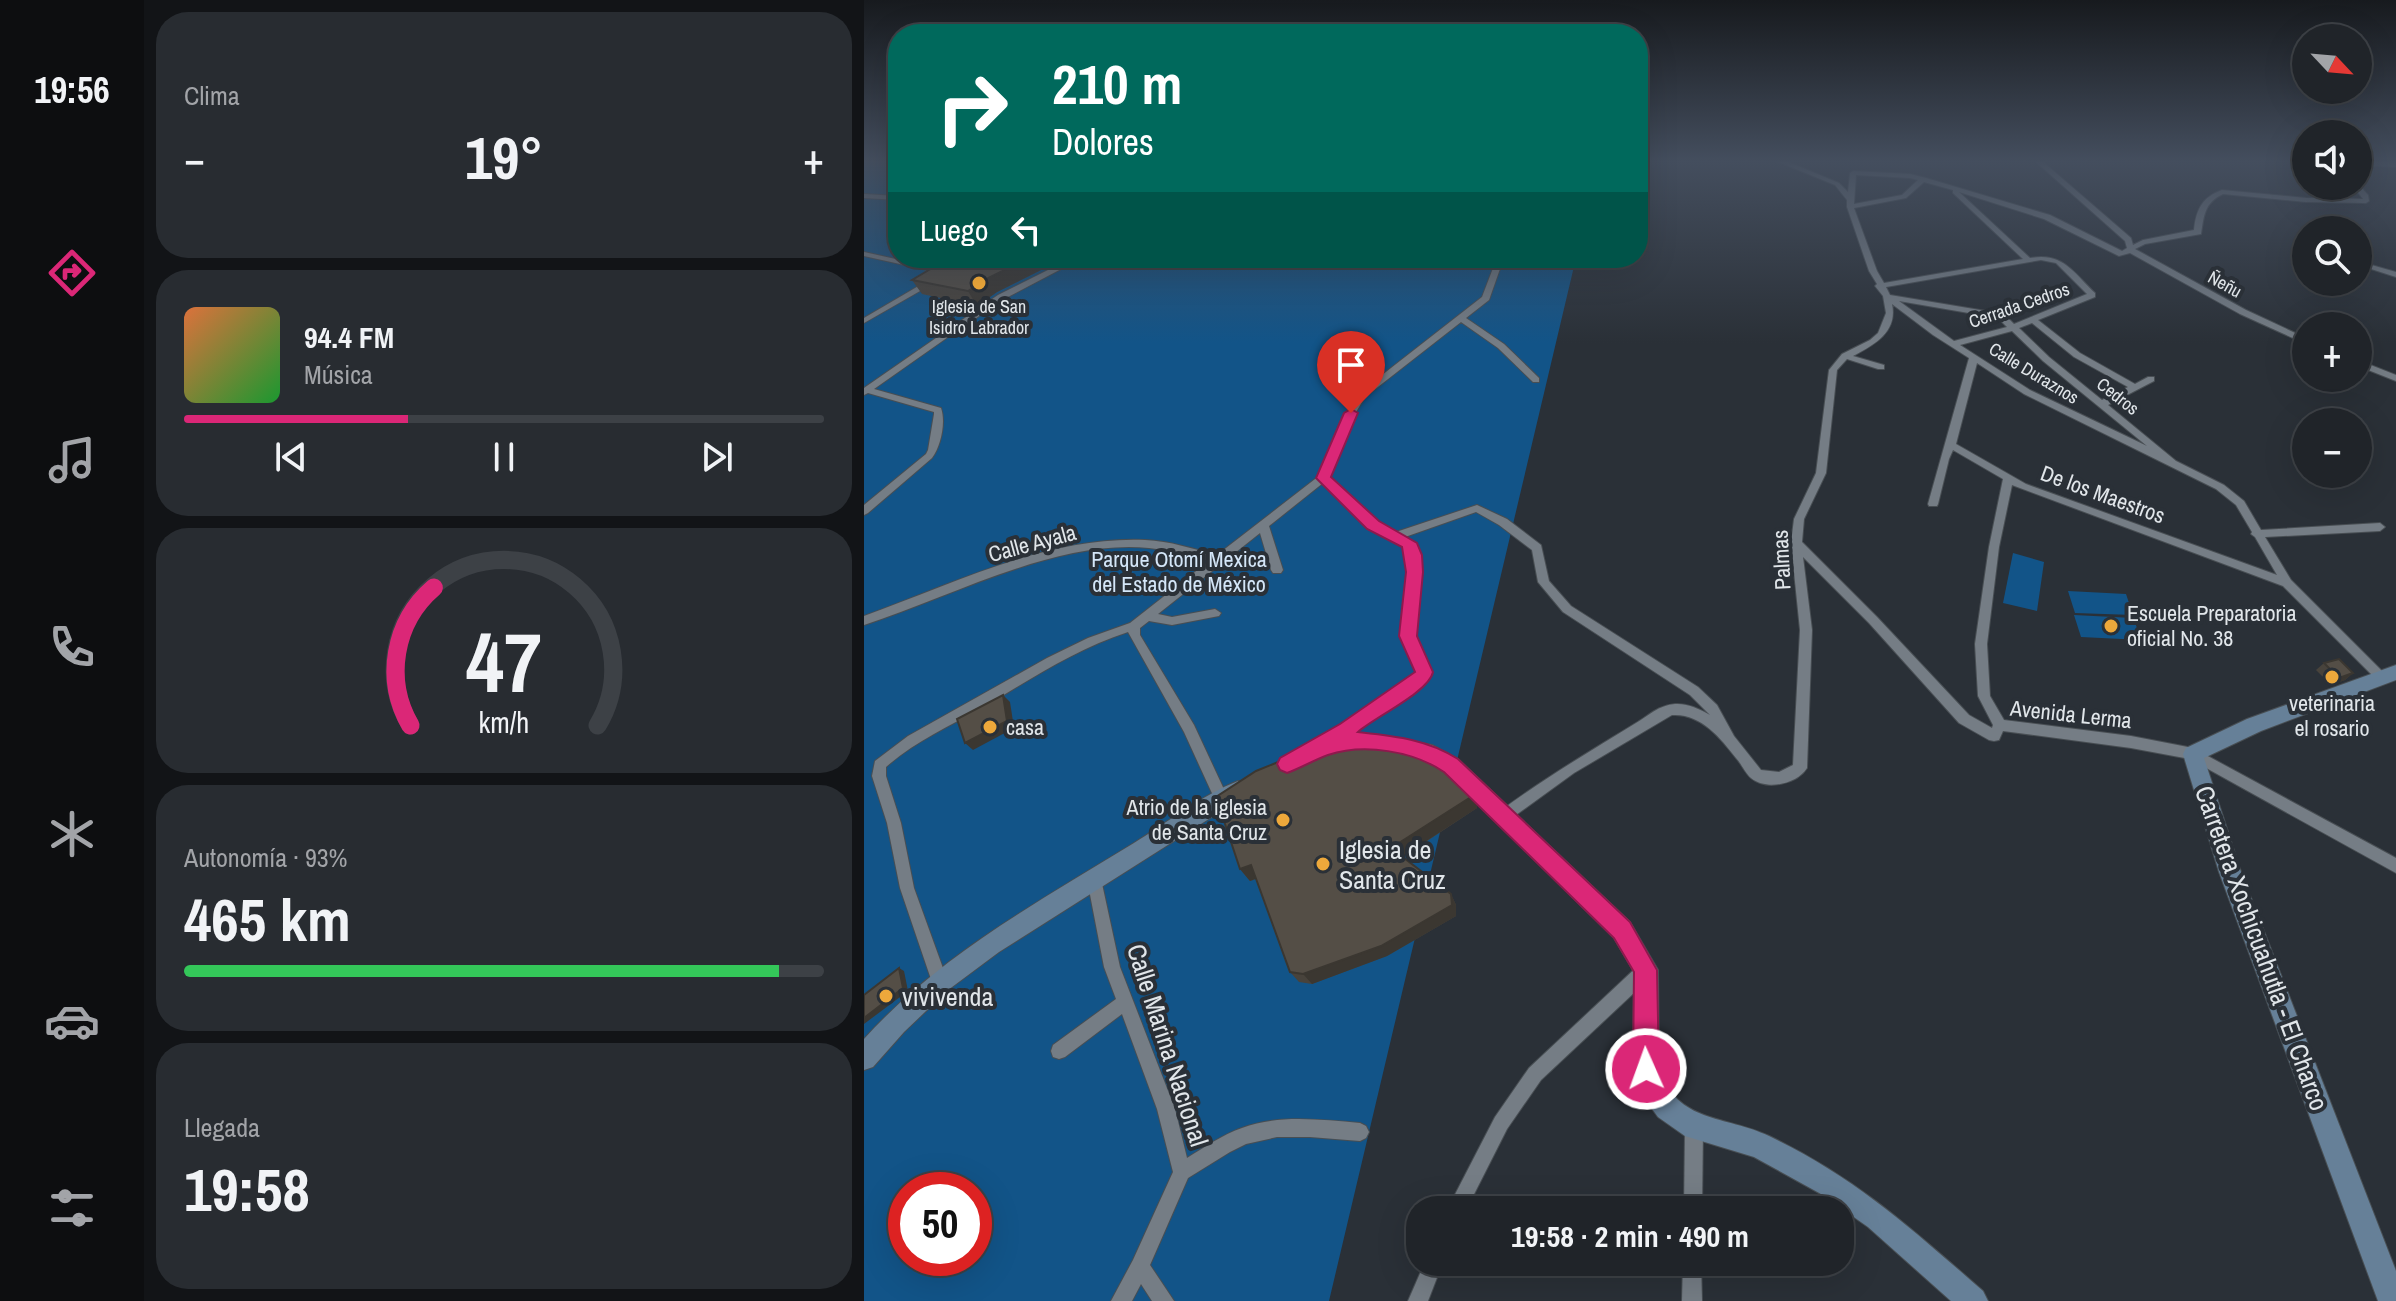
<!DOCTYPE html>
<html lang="es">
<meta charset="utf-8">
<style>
:root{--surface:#202429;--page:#282c31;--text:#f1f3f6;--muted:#a2a4a8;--line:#3d4146;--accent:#db2777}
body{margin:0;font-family:"Archivo Narrow",sans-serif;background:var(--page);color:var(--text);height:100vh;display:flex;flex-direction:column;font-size:30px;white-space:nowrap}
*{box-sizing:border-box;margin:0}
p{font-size:26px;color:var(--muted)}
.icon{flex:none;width:44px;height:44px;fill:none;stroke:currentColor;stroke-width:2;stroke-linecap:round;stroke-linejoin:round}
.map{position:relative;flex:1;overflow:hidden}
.drawer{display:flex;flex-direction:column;gap:12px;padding:12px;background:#121417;width:720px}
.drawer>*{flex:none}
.top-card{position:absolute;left:24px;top:24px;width:760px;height:244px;border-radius:32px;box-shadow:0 8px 32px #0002,0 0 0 2px var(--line);background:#00695c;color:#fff;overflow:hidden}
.needle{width:52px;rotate:116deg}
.controls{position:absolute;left:1428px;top:24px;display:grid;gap:16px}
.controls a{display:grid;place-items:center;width:80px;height:80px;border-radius:50%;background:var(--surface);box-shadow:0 8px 32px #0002,0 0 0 2px var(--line);font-size:40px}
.speed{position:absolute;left:24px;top:1172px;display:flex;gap:16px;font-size:40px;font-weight:700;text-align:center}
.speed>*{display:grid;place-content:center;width:104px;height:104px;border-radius:50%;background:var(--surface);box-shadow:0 8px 32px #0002,0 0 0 2px var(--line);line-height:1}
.speed .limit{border:12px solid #d22;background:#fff;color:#111}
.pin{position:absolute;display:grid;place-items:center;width:68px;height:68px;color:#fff;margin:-82px -34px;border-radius:50% 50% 50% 0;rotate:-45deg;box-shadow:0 0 8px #0007}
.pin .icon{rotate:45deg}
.me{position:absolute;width:88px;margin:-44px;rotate:358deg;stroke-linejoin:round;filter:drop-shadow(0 0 6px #0008)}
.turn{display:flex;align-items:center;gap:28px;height:168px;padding:0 32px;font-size:36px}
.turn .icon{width:104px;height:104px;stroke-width:2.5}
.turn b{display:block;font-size:56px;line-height:68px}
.then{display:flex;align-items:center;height:76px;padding:0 32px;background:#0003;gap:16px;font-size:30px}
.big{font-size:60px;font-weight:700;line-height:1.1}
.drawer .card{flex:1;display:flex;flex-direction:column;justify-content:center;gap:12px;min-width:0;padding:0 28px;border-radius:32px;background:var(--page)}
.drawer .dial{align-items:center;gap:0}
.dial svg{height:208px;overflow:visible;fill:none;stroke:var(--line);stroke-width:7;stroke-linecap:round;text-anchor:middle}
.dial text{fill:var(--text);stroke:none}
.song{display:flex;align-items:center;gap:24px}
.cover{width:96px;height:96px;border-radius:12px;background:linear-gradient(135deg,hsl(20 70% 55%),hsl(130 70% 35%))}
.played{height:8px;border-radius:4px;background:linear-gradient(90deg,var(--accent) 35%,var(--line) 35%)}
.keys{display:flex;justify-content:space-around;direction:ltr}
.heat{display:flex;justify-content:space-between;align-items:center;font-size:44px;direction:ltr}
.charge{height:12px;border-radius:6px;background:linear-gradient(90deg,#34c759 93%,var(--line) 0)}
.trip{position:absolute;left:542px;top:1196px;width:448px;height:80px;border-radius:32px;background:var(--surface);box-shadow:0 8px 32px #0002,0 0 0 2px var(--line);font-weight:700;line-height:80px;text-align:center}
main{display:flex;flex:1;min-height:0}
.tab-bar{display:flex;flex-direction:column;width:144px;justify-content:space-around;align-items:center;background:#0d0e10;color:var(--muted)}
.tab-bar .icon{width:56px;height:56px}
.tab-bar .on{color:var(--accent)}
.tab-bar b{font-size:36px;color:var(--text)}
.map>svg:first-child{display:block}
.green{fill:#125488;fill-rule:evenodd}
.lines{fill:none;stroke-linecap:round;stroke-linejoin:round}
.minor-casing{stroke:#484e53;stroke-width:2}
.secondary-casing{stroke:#484e53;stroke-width:2}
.minor{fill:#757d85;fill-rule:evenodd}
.secondary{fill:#668098;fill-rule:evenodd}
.wall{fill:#48433c}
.shaded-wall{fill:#3b3731}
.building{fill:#544e46;stroke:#3b3731;stroke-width:2}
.route{fill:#db2777;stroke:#8e194d;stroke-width:2}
.poi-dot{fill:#eda83b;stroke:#2a3037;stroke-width:3}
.labels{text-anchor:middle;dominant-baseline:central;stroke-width:8;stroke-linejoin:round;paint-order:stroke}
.far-street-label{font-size:18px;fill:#e1e6ea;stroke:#2a3037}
.far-poi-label{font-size:18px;fill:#e1e6ea;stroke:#2a3037}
.street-label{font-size:22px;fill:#e1e6ea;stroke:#2a3037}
.park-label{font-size:22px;fill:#d4e6f8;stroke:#2a3037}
.poi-label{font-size:22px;fill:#e1e6ea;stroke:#2a3037;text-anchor:start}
.near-poi-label{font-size:26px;fill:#e1e6ea;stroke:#2a3037;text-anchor:start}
.near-street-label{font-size:26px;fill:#e1e6ea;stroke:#2a3037}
</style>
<main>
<nav class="tab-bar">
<b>19:56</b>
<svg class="icon on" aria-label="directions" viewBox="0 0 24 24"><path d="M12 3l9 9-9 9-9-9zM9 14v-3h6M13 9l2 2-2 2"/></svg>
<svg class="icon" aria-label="music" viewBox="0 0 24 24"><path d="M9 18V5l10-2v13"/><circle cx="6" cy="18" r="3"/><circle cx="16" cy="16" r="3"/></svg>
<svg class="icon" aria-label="phone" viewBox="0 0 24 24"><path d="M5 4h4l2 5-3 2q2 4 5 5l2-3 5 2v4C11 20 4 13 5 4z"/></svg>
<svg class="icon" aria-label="climate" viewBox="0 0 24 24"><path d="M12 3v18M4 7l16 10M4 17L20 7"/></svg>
<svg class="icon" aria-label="car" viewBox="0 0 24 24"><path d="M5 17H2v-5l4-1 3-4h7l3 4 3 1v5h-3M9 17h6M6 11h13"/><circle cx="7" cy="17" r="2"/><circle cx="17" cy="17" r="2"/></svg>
<svg class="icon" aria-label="filters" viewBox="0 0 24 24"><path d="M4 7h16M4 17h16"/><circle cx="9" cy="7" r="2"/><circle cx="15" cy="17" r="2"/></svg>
</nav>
<section class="drawer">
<div class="card"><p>Clima</p>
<div class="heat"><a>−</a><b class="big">19°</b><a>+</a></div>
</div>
<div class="card">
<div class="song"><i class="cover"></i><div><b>94.4 FM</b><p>Música</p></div></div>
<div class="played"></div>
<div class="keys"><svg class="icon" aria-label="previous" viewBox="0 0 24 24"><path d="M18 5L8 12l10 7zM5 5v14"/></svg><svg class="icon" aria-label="pause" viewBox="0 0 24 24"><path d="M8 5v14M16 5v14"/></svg><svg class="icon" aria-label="next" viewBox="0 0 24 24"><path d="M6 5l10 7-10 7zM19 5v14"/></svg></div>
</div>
<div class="card dial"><svg viewBox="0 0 100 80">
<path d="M14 69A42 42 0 1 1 86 69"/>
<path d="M14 69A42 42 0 0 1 23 16" stroke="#db2777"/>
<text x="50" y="56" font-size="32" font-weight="700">47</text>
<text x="50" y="72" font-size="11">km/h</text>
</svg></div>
<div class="card"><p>Autonomía · 93%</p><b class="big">465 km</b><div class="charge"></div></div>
<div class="card"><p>Llegada</p><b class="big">19:58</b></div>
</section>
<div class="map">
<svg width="1532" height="1301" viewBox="0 0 1532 1301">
<rect width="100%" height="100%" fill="#2a3037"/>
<g class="green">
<path d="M 0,161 L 34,161 L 34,258 L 712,258 L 465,1301 L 0,1301 ZM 42,1190 L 110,1190 L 110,1258 L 42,1258 Z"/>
<path d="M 1149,553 L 1180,562 L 1173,611 L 1139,603 Z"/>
<path d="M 1204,591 L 1262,594 L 1269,615 L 1211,613 Z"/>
<path d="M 1210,615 L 1269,618 L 1278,640 L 1217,637 Z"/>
</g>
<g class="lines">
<g class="minor-casing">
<g id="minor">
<path d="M 912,161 L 922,161 L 975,183 L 984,192 L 986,173 L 989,171 L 1046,174 L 1062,178 L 1186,215 L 1258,251 L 1263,248 L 1261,241 L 1171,161 L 1178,161 L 1267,238 L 1269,245 L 1279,240 L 1330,230 C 1332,210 1338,197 1358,190 L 1442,198 L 1499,199 L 1489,186 L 1494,184 L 1504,195 L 1505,201 L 1502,203 L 1442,202 L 1359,194 C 1340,203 1340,216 1337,234 L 1281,244 L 1271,249 L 1382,310 L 1442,338 L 1442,344 L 1376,314 L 1266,253 L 1255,256 L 1180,219 L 1095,192 L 1166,258 C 1199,252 1209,272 1231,293 L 1231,297 L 1174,320 L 1216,353 L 1271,384 L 1284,377 L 1290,377 L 1290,381 L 1244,405 L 1312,461 L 1360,485 L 1380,501 L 1397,530 L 1516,523 L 1521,527 L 1516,531 L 1401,537 L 1427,580 L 1521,674 L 1523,677 L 1521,680 L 1513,680 L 1419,586 L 1148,485 L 1135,547 L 1123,644 L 1126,696 L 1140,720 L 1267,736 L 1329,748 L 1532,858 L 1532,873 L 1326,759 L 1267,748 L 1139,731 L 1135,740 L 1130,741 L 1125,740 L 1095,723 L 1005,623 L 939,557 L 948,630 L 943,768 C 933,784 903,791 887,778 C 881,773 877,763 872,758 C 856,737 836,713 808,715 L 710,773 L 645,820 L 640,822 L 635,820 L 633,816 L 635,812 C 679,779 725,752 772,723 C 784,716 795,705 811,704 C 823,703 836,709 846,715 L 826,695 L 699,612 L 674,582 L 668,550 L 635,525 L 612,512 L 541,537 C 572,553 547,610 550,637 C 552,656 569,662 563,682 L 447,758 L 442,760 L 437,758 L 435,754 L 437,750 L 553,677 C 552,662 540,652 538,636 C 536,610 552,581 544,555 C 540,539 516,536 504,527 C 488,514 474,498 459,483 L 405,526 L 419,570 L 417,573 L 409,573 L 407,570 L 396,533 L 294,614 L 308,617 L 351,609 L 357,613 L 355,616 L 308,625 L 285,621 L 276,628 L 276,635 L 330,725 L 364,798 L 362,802 L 357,804 L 352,802 L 320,732 L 264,632 C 211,649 164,681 116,709 C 84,727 50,742 22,767 L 22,776 L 37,823 L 50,888 L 84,982 L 82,988 L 76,990 L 70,988 L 36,888 L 23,823 L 8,776 L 11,761 L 44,736 L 183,658 L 224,638 L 266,623 L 345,561 C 325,555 306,550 285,548 C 192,539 87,597 0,625 L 0,616 C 89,584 184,536 281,540 C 306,541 329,549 353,555 L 455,476 L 476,422 L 495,393 L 618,297 L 631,263 L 641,258 L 650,258 L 637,266 L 625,300 L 602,318 L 640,344 L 675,378 L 675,382 L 669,382 L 634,348 L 597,322 L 501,397 L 486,422 L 464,477 L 513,522 L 532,532 L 613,505 L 643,519 L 677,545 L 685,581 L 707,606 L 834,687 L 853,705 L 870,736 L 897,770 L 915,772 L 929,765 L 936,630 L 927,543 L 930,519 L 952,473 L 965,370 L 978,354 L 1006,340 L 1014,333 L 1022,313 L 1019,296 L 1011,286 L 1013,284 L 1005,271 L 983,207 L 983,200 L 971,185 ZM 992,175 L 1046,178 L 1054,180 L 1038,195 L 990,204 ZM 1060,182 L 1089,190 L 1089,193 L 1159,259 L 1020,283 L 1013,271 L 990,208 L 1042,198 ZM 1177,260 L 1192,263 L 1223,294 L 1150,324 L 1140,314 L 1026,295 L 1022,287 ZM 1035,301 L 1134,318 L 1143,327 L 1090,341 ZM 1028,304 L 1069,335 L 1105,358 L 1064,504 L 1065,506 L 1073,506 L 1074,504 L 1085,459 L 1089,450 L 1139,479 L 1125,547 L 1111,644 L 1114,696 L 1129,725 L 1128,728 L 1105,715 L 1013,617 L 938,542 L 940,519 L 962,473 L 973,370 L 983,359 L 1014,369 L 1020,369 L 1020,365 L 989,356 C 1010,345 1034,332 1028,304 ZM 1168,323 L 1210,357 L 1264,387 L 1238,400 L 1185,357 L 1155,328 ZM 1148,331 L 1179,361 L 1283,446 L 1166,390 L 1096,345 ZM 1113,363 L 1160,394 L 1352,489 L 1372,505 L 1388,532 L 1387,534 L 1391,537 L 1413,575 L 1162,484 L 1092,444 Z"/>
<path d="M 1494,161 L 1532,163 L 1532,167 L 1494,165 Z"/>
<path d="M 0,194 L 34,196 L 34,200 L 0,198 Z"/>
<path d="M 0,252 L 81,270 L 85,272 L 81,274 L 0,256 Z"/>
<path d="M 208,258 L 218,258 L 140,299 L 102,325 L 132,325 L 136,327 L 135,329 L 94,330 L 10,389 L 77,408 C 82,422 77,446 68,458 L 4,513 L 0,515 L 0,505 L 62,454 L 64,450 L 70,414 L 70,412 L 4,393 L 0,395 L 0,388 L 134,295 Z"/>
<path d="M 1504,264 L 1532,272 L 1532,277 L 1504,268 Z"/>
<path d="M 63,281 L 70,283 L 0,323 L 0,318 Z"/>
<path d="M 1444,322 L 1450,322 L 1451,324 L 1441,328 L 1440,326 Z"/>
<path d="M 1494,360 L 1532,375 L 1532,381 L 1494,366 Z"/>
<path d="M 230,872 L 235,874 L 237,879 L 256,967 L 311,1109 L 323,1158 C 341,1147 358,1135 378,1128 C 415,1114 457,1120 496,1123 L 502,1126 L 505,1132 L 502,1138 L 496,1141 L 446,1137 L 413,1137 L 382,1144 L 366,1152 L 324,1178 L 286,1265 L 310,1301 L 288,1301 L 277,1284 L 268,1301 L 247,1301 L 269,1260 L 309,1172 L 293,1109 L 258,1014 L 201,1057 L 195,1059 L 189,1057 L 187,1051 L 189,1045 L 252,999 L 240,967 L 223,879 L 225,874 Z"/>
<path d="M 782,962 L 788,964 L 790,970 L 788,976 L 677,1080 L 643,1129 L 602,1210 L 583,1210 L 631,1117 L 665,1068 L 776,964 Z"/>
<path d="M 830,1118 L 836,1121 L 839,1127 L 838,1210 L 820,1210 L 821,1127 L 824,1121 Z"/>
<path d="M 561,1262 L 579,1262 L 564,1301 L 544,1301 Z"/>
<path d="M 819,1262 L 837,1262 L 838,1301 L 818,1301 Z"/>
</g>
</g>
<g class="secondary-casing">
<g id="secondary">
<path d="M 1532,665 L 1532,680 L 1397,731 L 1340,758 L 1377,872 L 1532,1271 L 1532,1301 L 1514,1301 L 1355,872 L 1319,754 L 1322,748 L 1383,719 Z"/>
<path d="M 517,735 L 568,745 L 594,759 L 766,922 L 794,970 L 795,1069 C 814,1124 861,1115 905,1136 C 991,1177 1048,1229 1119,1291 L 1124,1301 L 1087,1301 L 1004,1227 L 957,1194 L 890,1157 L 821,1136 L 794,1117 L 780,1098 L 769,1069 L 770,972 L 750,938 L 580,771 L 563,761 L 510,749 L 507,743 L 510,737 Z"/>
<path d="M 374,781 L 381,784 L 384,790 L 381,796 L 135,952 L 84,990 L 40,1032 L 9,1067 L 0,1070 L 0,1039 C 76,955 174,902 270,843 C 301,824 340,794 374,781 Z"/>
</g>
</g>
<use href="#minor" class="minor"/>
<use href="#secondary" class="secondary"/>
</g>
<g class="wall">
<path d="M 85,258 L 201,258 L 133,292 L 113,306 L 58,294 L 48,280 Z"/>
<path d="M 1460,663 L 1489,673 L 1481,680 L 1467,685 L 1452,670 Z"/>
<path d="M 610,795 L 613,808 L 539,857 L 587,894 L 592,905 L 592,916 L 523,956 L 448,984 L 435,982 L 426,972 L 392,879 L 386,881 L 376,869 Z"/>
</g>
<g class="shaded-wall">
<path d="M 165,258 L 201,258 L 133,292 L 113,306 L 104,291 L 124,278 Z"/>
<path d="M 1489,673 L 1481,680 L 1467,685 L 1475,678 Z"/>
<path d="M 139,695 L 146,702 L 150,728 L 109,750 L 101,743 Z"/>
<path d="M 610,795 L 613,808 L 533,860 L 527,848 Z"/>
<path d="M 387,865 L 396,877 L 386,881 L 376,869 Z"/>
<path d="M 587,894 L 592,905 L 592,916 L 523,956 L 448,984 L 439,974 Z"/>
<path d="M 35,968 L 40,971 L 44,991 L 0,1024 L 0,1018 Z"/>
</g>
<g class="building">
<path d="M 85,258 L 165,258 L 124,278 L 104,291 L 48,280 Z"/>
<path d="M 1475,659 L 1489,673 L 1475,678 L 1460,663 Z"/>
<path d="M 139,695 L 143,721 L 101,743 L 93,719 Z"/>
<path d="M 493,738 L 529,742 L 574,760 L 610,795 L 527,848 L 587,894 L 588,905 L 517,946 L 439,974 L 426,972 L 387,865 L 376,869 L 352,797 L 392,771 L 451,747 Z"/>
<path d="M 35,968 L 39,988 L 0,1018 L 0,995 Z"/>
</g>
<linearGradient id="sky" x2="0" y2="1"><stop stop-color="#171a1e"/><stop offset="0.47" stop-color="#444e5e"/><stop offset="1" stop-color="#444e5e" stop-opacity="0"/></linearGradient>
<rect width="1532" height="343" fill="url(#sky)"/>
<path class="route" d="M 487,409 L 494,413 L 467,477 L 515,521 L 553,543 L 558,555 L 559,572 L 553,636 L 569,672 C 565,692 511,717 494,732 C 530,736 563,739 594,759 L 766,922 L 793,970 L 795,1069 L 791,1078 L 782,1081 L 773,1078 L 769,1069 L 770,972 L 750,938 L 580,772 C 549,751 500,743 464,755 C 450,760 437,768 423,773 L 416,770 L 413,764 L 416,758 L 476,724 L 551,672 L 535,636 L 542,572 L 538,547 L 503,529 L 452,478 L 480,413 Z"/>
<g class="poi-dot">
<circle cx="115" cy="283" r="8"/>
<circle cx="1247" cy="626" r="8"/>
<circle cx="1468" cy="677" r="8"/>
<circle cx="126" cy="727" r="8"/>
<circle cx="419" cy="820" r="8"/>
<circle cx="459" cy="864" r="8"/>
<circle cx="22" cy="996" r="8"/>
</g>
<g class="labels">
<g class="far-street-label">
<text transform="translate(1361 284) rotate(29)">Ñeñu</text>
<text transform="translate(1155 305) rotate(-19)">Cerrada Cedros</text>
<text transform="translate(1170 373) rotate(31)">Calle Duraznos</text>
<text transform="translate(1254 396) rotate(38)">Cedros</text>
</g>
<g class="far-poi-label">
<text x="115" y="306">Iglesia de San<tspan x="115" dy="21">Isidro Labrador</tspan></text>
</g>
<g class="street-label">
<text transform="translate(1239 494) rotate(20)">De los Maestros</text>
<text transform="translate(168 543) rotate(-15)">Calle Ayala</text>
<text transform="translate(917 560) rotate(-93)">Palmas</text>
<text transform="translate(1207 714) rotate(6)">Avenida Lerma</text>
</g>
<g class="park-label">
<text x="315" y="559">Parque Otomí Mexica<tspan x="315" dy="25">del Estado de México</tspan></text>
</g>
<g class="poi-label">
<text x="1263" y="613">Escuela Preparatoria<tspan x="1263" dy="25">oficial No. 38</tspan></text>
<text x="1468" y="703" text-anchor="middle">veterinaria<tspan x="1468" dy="25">el rosario</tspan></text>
<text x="142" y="727">casa</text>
<text x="403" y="807" text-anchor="end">Atrio de la iglesia<tspan x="403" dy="25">de Santa Cruz</tspan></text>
</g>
<g class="near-poi-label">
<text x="475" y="849">Iglesia de<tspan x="475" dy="30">Santa Cruz</tspan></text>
<text x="38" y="996">vivivenda</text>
</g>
<g class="near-street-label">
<text transform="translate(1398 948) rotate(70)">Carretera Xochicuahutla - El Charco</text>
<text transform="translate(304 1045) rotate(72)">Calle Marina Nacional</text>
</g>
</g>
</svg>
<div class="controls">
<a><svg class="needle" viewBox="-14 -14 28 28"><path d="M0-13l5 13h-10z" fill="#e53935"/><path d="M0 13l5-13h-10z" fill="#a2a4a8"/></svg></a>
<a><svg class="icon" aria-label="sound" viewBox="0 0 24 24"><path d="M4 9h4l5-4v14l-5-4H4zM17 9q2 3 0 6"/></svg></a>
<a><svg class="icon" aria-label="search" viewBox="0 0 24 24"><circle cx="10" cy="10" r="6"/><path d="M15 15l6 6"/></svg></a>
<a>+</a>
<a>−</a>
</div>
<div class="speed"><div class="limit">50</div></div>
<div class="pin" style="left:487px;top:413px;background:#d93025"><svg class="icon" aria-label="arrive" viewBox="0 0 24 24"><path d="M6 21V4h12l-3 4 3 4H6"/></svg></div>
<svg class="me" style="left:782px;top:1069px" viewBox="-20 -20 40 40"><circle r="17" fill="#db2777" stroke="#fff" stroke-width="3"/><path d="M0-11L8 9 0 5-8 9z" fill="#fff"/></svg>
<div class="trip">19:58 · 2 min · 490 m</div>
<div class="top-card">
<div class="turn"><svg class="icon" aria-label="right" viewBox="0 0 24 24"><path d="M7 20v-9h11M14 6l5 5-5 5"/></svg><div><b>210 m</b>Dolores</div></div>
<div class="then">Luego<svg class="icon" aria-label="left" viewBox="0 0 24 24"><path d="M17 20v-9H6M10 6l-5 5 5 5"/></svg></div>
</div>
</div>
</main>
